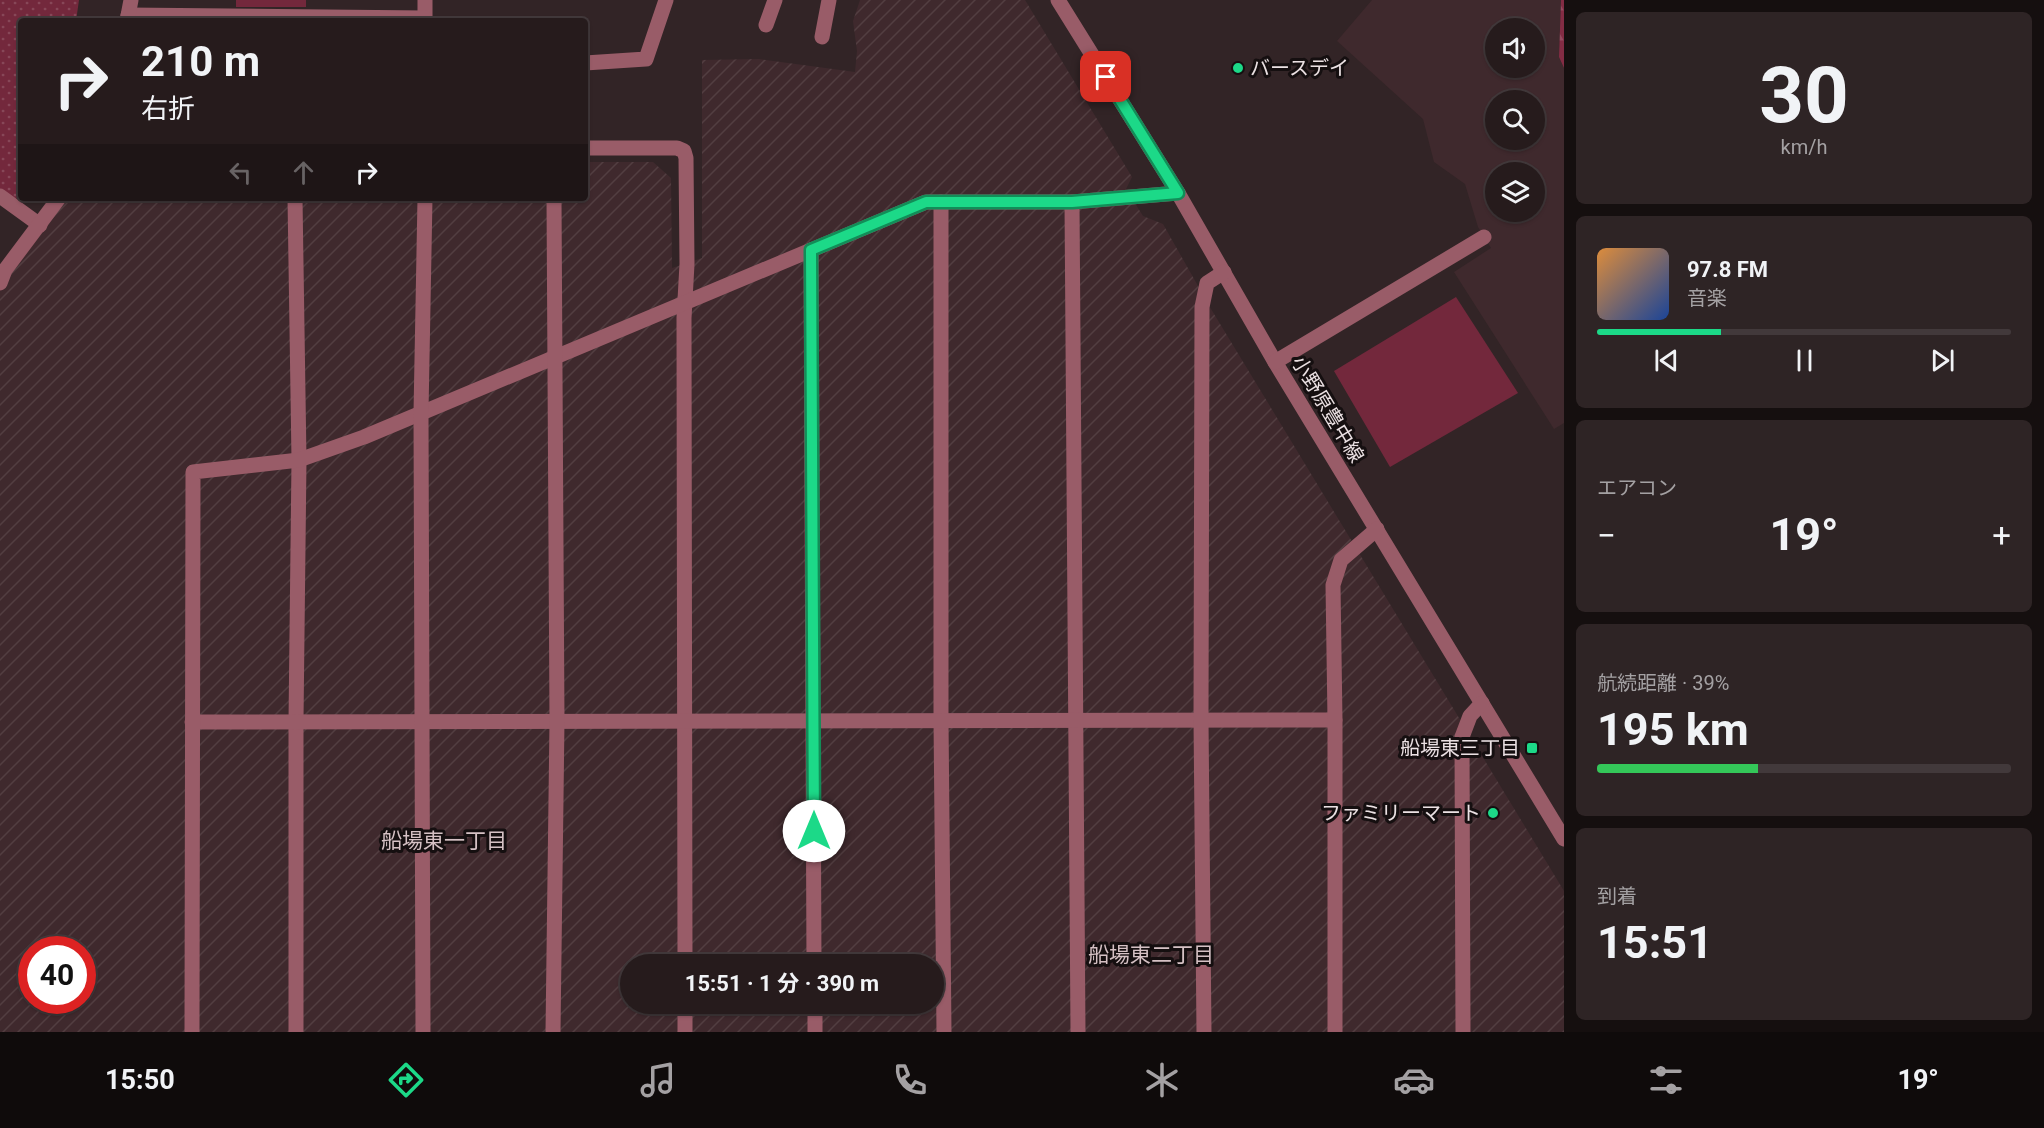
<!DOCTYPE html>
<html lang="ja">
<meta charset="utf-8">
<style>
:root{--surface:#261b1c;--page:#2e2425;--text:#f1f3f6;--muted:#a4a1a3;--line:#42393b;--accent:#1cd988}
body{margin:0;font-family:Roboto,"Noto Sans JP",sans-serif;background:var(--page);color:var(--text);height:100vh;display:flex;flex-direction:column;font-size:22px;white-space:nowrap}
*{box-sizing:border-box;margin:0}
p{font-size:20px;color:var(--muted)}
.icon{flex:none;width:33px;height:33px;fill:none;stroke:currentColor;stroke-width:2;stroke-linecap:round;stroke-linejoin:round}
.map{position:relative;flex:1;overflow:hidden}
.side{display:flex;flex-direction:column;gap:12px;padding:12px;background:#150f0f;width:480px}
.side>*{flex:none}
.hud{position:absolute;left:18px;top:18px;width:570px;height:183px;border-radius:6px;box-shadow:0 2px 4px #0004,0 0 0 2px var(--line);background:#261b1c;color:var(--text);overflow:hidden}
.tools{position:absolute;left:1485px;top:18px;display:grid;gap:12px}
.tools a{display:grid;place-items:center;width:60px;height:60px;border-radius:50%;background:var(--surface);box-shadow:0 2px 4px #0004,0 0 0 2px var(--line);font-size:30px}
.speed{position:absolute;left:18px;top:936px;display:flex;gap:12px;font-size:30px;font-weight:700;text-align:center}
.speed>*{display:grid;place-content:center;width:78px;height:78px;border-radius:50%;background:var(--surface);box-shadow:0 2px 4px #0004,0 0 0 2px var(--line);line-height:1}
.speed .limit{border:9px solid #d22;background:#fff;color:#111}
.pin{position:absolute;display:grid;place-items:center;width:51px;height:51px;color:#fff;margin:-26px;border-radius:12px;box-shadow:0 3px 9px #0006}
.me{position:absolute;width:66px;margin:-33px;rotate:0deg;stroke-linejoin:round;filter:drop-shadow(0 0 4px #0008)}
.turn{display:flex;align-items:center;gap:21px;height:126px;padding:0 24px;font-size:27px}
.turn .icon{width:78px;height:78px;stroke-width:2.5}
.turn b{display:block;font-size:42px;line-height:51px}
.lanes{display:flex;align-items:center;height:57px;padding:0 24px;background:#0003;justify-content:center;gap:30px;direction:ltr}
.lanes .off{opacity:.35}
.big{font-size:45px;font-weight:700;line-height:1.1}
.side .card{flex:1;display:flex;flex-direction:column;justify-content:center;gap:9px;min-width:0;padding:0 21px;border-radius:9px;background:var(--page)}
.side .dial{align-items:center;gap:0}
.dial b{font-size:78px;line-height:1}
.song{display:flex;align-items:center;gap:18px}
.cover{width:72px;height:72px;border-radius:9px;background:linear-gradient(135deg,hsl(30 70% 55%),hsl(220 70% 35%))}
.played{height:6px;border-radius:3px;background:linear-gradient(90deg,var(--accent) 30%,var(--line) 30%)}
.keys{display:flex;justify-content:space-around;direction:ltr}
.heat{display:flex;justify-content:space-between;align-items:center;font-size:33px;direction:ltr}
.charge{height:9px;border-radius:4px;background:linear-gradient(90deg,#34c759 39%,var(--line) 0)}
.trip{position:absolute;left:620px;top:954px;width:324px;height:60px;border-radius:30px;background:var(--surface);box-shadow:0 2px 4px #0004,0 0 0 2px var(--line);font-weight:700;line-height:60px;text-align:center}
.menu{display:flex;height:96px;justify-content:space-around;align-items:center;background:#0f0b0b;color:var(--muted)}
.menu .icon{width:42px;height:42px}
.menu .current{color:var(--accent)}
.menu b{font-size:27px;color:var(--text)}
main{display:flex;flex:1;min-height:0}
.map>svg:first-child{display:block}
.built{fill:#3f292d;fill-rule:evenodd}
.industrial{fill:url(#industrial-furrows);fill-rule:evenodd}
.grass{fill:url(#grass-dots)}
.forest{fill:url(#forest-firs)}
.green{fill:#73283c}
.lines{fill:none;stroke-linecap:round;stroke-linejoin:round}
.minor{stroke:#995c68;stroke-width:15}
.route-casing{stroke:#128d58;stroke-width:15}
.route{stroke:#1cd988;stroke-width:10}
.poi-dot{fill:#1cd988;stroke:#150f10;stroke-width:2}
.labels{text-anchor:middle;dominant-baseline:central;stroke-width:6;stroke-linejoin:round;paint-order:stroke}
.poi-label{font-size:20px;fill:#ebe1e3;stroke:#150f10;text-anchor:end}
.street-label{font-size:20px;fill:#ebe1e3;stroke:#150f10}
.neighbourhood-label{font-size:21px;fill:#d5c1c4;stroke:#150f10}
</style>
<main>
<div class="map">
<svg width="1564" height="1032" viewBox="0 0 1564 1032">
<defs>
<pattern id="industrial-furrows" width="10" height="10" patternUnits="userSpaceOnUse" patternTransform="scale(1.5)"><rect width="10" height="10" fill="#3f292d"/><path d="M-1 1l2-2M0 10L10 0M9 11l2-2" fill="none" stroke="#523e41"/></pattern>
<pattern id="grass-dots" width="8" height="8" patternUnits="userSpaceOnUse" patternTransform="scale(1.5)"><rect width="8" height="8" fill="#73283c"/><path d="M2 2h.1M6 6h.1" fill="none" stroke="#874758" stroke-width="1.8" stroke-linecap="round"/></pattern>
<pattern id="forest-firs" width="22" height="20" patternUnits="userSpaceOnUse" patternTransform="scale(1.5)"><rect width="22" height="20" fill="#832c44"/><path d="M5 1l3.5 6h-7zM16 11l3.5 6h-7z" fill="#954a5f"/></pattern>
</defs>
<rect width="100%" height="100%" fill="#322426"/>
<path class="built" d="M 1372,0 L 1561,0 L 1559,57 L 1564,68 L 1564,423 L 1554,429 L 1454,272 L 1491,248 L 1478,227 L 1465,184 L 1434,162 L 1423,119 L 1337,41 ZM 1496,28 L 1534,28 L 1534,68 L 1496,68 ZM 1496,100 L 1534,100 L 1534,140 L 1496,140 ZM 1496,172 L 1534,172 L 1534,212 L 1496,212 Z"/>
<path class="industrial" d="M 860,0 L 1025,0 L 1132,177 L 1126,189 L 1143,216 L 1163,224 L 1211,309 L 1564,891 L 1564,1032 L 0,1032 L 0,283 L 40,225 L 67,198 L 585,198 L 585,162 L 653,162 L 671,178 L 672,268 L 702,258 L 702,60 L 759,59 L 855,72 L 857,51 L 853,21 ZM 32,950 L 82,950 L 82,1000 L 32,1000 ZM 630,964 L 933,964 L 933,1004 L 630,1004 Z"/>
<path class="grass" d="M 0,0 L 79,0 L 76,21 L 21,21 L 21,190 L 13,205 L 0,196 Z"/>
<path class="forest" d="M 1561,0 L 1564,0 L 1564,68 L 1559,57 Z"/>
<g class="green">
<rect x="236" y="0" width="70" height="7"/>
<path d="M 1456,297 L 1518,393 L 1390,467 L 1334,371 Z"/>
</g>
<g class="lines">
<g class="minor">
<path d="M 425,0 L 425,21"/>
<path d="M 1058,0 L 1178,193 L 1275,362 L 1564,839"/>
<path d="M 128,15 L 425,18"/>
<path d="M 127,21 L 131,0"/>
<path d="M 766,25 L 775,0"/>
<path d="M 822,37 L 829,0"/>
<path d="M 585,63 L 646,59 L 666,0"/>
<path d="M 585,148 L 677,148 L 684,151 L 686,158 L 687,264 L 684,318 L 685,964"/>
<path d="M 0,196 L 40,225"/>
<path d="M 295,198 L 299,460 L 296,721 L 296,1032"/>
<path d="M 941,202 L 941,720 L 944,1032"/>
<path d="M 1072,202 L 1078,1032"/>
<path d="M 811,250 L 814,964"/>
<path d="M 0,283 L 5,270 L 59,198"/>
<path d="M 1275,362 L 1484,237"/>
<path d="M 192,722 L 1335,720"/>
<path d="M 685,1004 L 685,1032"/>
<path d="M 815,1004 L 815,1032"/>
<path d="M 192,1032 L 193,472 L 299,460 L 364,437 L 926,202 L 1072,202 L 1178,193"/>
<path d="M 423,1032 L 421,413 L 425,198"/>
<path d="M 553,1032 L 557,721 L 554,198"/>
<path d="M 1204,1032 L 1201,720 L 1202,307 L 1207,283 L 1224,272"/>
<path d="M 1335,1032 L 1335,720 L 1333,585 L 1341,560 L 1377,529"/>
<path d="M 1463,1032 L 1462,737 L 1470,716 L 1482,703"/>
</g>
</g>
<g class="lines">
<g class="route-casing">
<path id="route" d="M 814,831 L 811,250 L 926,202 L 1072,202 L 1178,193 L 1106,77"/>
</g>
<use href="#route" class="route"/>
</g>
<g class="poi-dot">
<circle cx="1238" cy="68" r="6"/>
<rect x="1526" y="742" width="12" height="12" rx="3"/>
<circle cx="1493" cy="813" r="6"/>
</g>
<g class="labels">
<g class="poi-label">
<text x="1250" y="68" text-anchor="start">バースデイ</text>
<text x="1520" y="748">船場東三丁目</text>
<text x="1481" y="813">ファミリーマート</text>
</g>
<g class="street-label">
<text transform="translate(1328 409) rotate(59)">小野原豊中線</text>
</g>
<g class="neighbourhood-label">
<text x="444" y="841">船場東一丁目</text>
<text x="1151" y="955">船場東二丁目</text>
</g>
</g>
</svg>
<div class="tools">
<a><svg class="icon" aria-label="sound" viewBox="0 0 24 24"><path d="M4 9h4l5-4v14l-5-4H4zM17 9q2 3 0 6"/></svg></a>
<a><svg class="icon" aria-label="search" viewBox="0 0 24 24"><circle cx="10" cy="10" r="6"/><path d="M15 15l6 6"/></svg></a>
<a><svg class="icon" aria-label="layers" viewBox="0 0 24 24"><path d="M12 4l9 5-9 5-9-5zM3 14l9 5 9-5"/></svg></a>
</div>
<div class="speed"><div class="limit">40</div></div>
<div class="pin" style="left:1106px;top:77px;background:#d93025"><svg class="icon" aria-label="arrive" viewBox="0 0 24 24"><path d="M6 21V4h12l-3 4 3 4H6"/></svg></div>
<svg class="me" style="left:814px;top:831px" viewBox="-20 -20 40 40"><circle r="19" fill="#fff"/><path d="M0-13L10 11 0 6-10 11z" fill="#1cd988"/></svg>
<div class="trip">15:51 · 1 分 · 390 m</div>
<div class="hud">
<div class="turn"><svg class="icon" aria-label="right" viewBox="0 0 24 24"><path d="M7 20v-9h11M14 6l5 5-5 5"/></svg><div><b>210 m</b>右折</div></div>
<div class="lanes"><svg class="icon off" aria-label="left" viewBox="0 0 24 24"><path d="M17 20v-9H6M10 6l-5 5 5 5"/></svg><svg class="icon off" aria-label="ahead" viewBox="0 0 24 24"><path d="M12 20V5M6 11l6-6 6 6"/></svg><svg class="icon" aria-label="right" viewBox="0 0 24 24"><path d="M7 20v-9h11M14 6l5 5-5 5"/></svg></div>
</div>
</div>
<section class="side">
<div class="card dial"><b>30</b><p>km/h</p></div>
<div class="card">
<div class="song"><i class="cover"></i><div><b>97.8 FM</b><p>音楽</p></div></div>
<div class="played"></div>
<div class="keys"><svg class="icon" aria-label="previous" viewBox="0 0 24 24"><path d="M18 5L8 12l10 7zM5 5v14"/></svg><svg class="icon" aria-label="pause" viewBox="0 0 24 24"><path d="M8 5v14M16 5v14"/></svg><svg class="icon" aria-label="next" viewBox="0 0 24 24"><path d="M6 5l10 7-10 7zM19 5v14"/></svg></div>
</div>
<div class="card"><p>エアコン</p>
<div class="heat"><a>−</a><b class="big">19°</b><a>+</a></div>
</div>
<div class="card"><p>航続距離 · 39%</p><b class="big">195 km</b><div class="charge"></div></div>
<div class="card"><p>到着</p><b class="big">15:51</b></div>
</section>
</main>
<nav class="menu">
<b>15:50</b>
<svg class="icon current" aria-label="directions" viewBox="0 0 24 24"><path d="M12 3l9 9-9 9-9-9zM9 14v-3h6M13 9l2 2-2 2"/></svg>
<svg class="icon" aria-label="music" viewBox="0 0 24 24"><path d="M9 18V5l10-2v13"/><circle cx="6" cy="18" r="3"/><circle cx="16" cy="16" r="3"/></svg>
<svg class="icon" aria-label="phone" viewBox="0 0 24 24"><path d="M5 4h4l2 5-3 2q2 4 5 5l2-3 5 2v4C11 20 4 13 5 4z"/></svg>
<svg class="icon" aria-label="climate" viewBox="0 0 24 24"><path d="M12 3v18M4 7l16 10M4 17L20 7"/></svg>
<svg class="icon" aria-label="car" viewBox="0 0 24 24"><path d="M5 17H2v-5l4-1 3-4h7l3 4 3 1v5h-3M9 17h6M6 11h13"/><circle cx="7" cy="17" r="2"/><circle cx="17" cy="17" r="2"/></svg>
<svg class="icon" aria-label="filters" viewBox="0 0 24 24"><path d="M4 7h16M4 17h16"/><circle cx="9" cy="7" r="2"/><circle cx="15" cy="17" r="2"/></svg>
<b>19°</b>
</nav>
